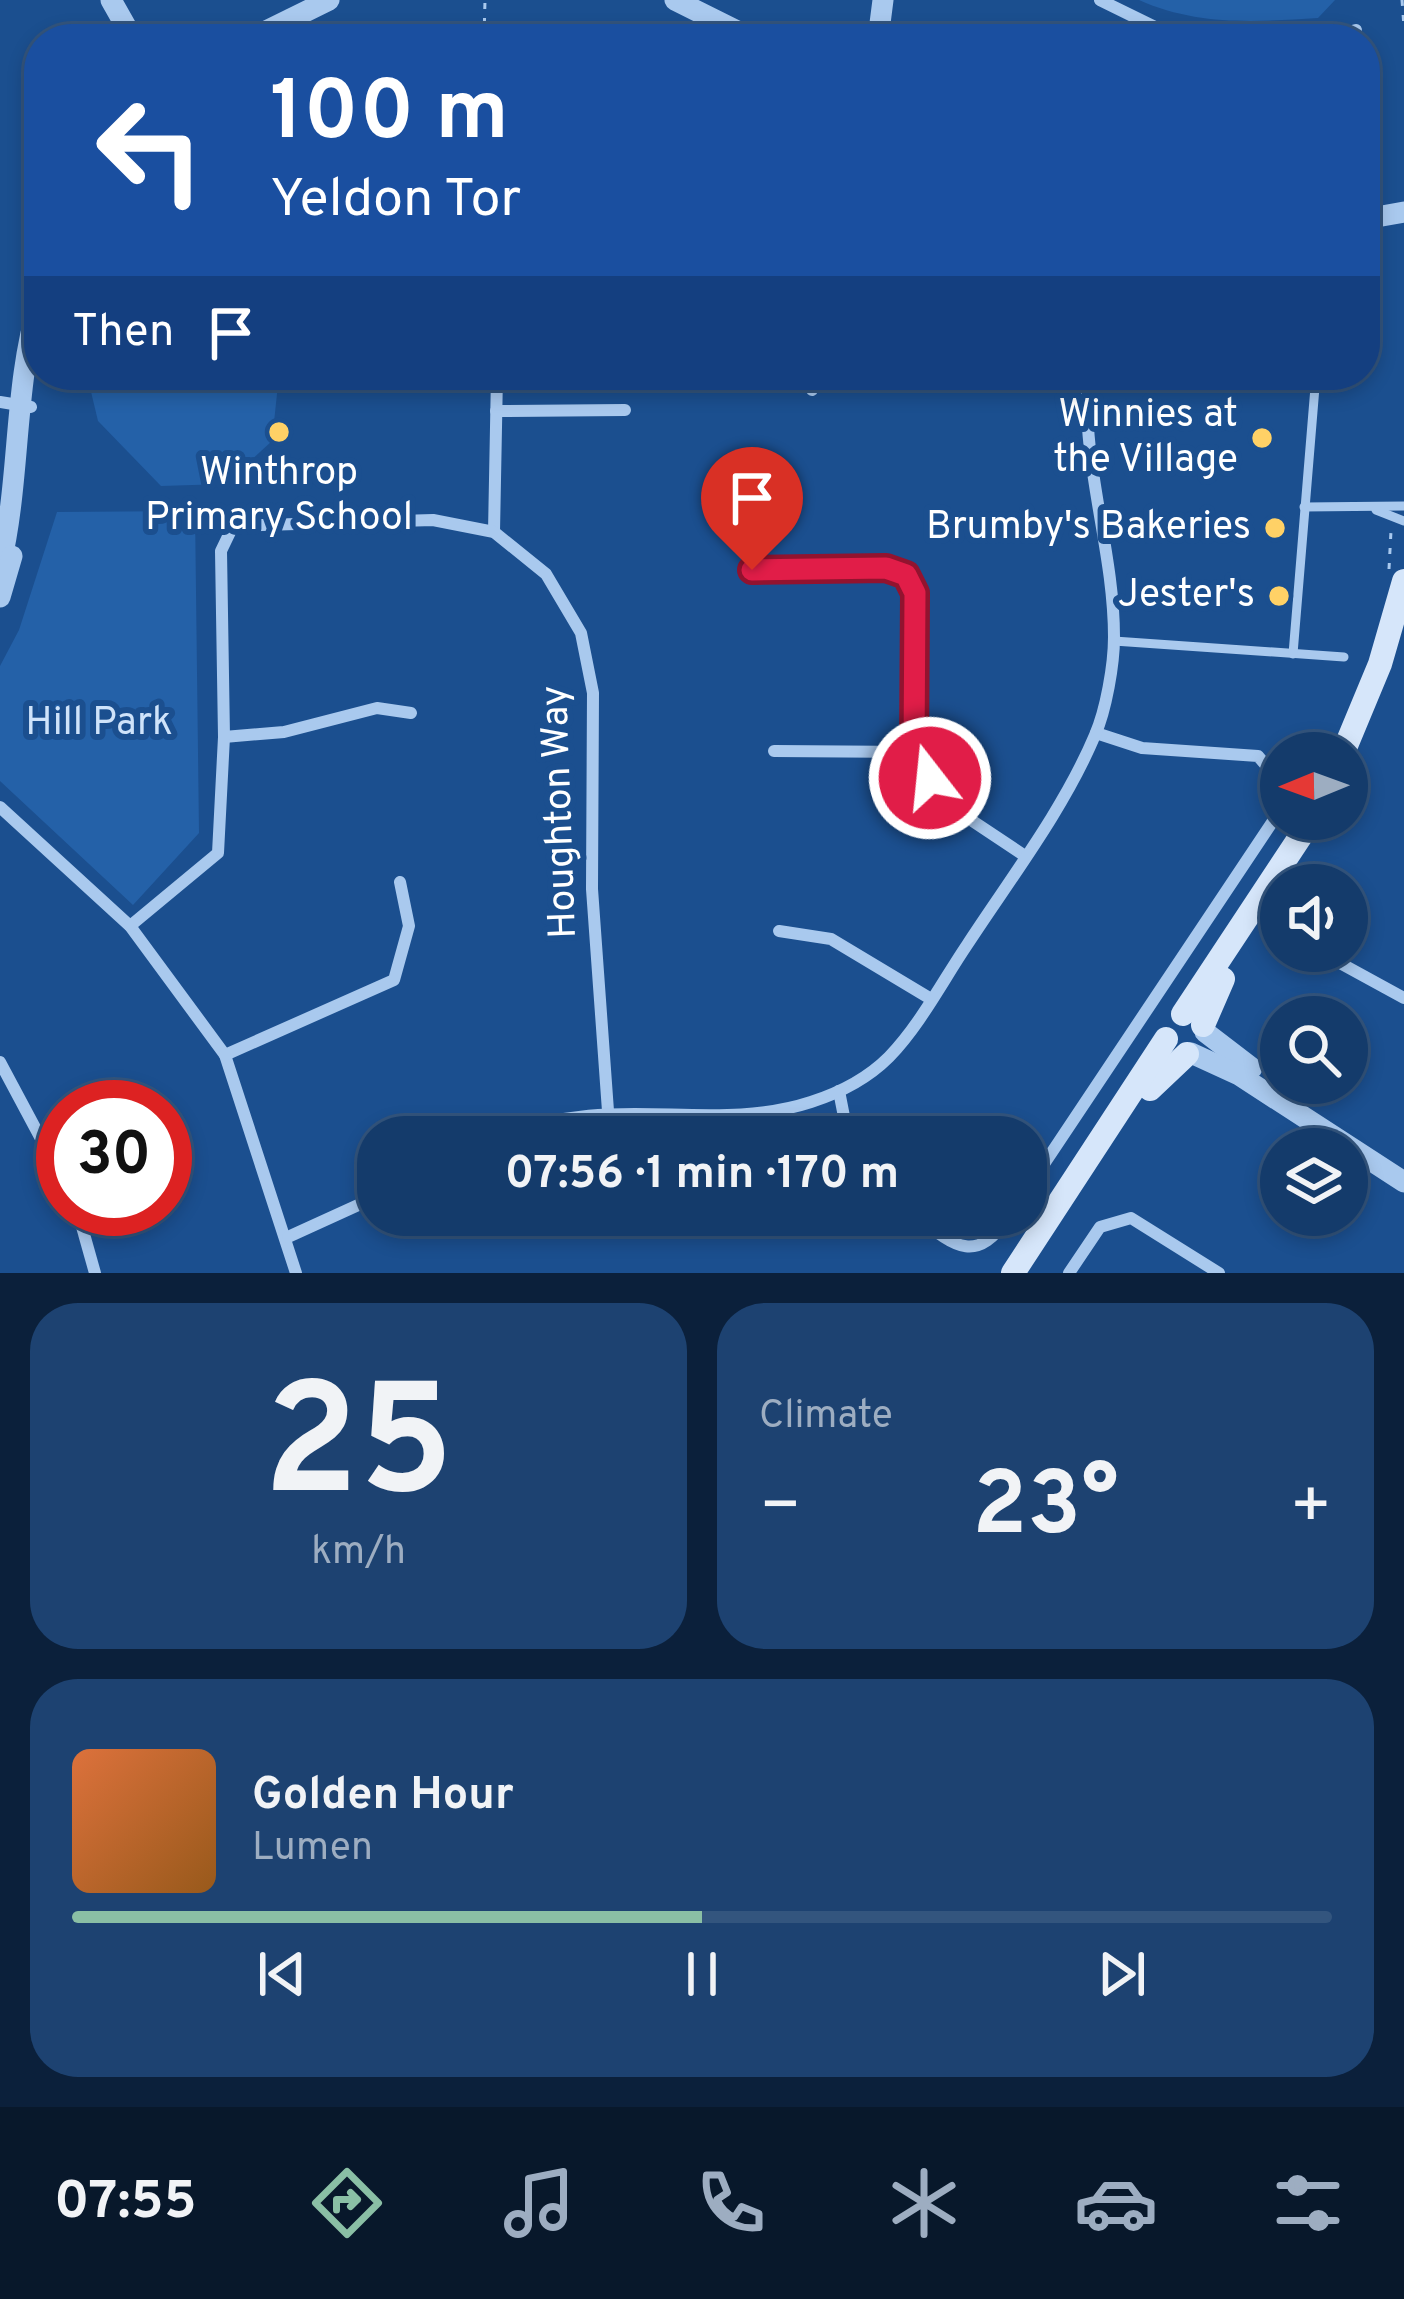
<!DOCTYPE html>
<meta charset="utf-8">
<style>
:root{--surface:#143b6b;--page:#1d4271;--text:#f1f3f6;--muted:#9dadc1;--line:#33557e;--accent:#8abfa5}
body{margin:0;font-family:Overpass,sans-serif;background:var(--page);color:var(--text);height:100vh;display:flex;flex-direction:column;font-size:45px;white-space:nowrap}
*{box-sizing:border-box;margin:0}
p{font-size:39px;color:var(--muted)}
.icon{flex:none;width:66px;height:66px;fill:none;stroke:currentColor;stroke-width:2;stroke-linecap:round;stroke-linejoin:round}
.map{position:relative;height:1273px;overflow:hidden}
.side{display:flex;flex-direction:column;gap:30px;padding:30px;background:#0b203b;flex:1}
.side>*{flex:none}
.guide{position:absolute;left:24px;top:24px;width:1356px;height:366px;border-radius:48px;box-shadow:0 6px 18px #0003,0 0 0 3px var(--line);background:#1a4fa0;color:#fff;overflow:hidden}
.needle{width:78px;rotate:269deg}
.fabs{position:absolute;left:1260px;top:732px;display:grid;gap:24px}
.fabs a{display:grid;place-items:center;width:108px;height:108px;border-radius:50%;background:var(--surface);box-shadow:0 6px 18px #0003,0 0 0 3px var(--line);font-size:60px}
.speed{position:absolute;left:36px;top:1080px;display:flex;gap:24px;font-size:60px;font-weight:700;text-align:center}
.speed>*{display:grid;place-content:center;width:156px;height:156px;border-radius:50%;background:var(--surface);box-shadow:0 6px 18px #0003,0 0 0 3px var(--line);line-height:1}
.speed .limit{border:18px solid #d22;background:#fff;color:#111}
.pin{position:absolute;display:grid;place-items:center;width:102px;height:102px;color:#fff;margin:-123px -51px;border-radius:50% 50% 50% 0;rotate:-45deg;box-shadow:0 0 12px #0007}
.pin .icon{rotate:45deg}
.me{position:absolute;width:132px;margin:-66px;rotate:344deg;stroke-linejoin:round;filter:drop-shadow(0 0 9px #0008)}
.turn{display:flex;align-items:center;gap:42px;height:252px;padding:0 48px;font-size:54px}
.turn .icon{width:156px;height:156px;stroke-width:2.5}
.turn b{display:block;font-size:84px;line-height:102px}
.then{display:flex;align-items:center;height:114px;padding:0 48px;background:#0003;gap:24px;font-size:45px}
.big{font-size:90px;font-weight:700;line-height:1.1}
.side .tile{flex:1;display:flex;flex-direction:column;justify-content:center;gap:18px;min-width:0;padding:0 42px;border-radius:48px;background:var(--page)}
.side .dial{align-items:center;gap:0}
.dial b{font-size:156px;line-height:1}
.song{display:flex;align-items:center;gap:36px}
.cover{width:144px;height:144px;border-radius:18px;background:linear-gradient(135deg,hsl(20 70% 55%),hsl(30 70% 35%))}
.played{height:12px;border-radius:6px;background:linear-gradient(90deg,var(--accent) 50%,var(--line) 50%)}
.keys{display:flex;justify-content:space-around;direction:ltr}
.heat{display:flex;justify-content:space-between;align-items:center;font-size:66px;direction:ltr}
.side .tiles{flex:1;display:grid;gap:30px;grid-template-columns:1fr 1fr}
.tile:last-child{grid-column:span 2}
.trip{position:absolute;left:357px;top:1116px;width:690px;height:120px;border-radius:48px;background:var(--surface);box-shadow:0 6px 18px #0003,0 0 0 3px var(--line);font-weight:700;line-height:120px;text-align:center}
.menu{display:flex;height:192px;justify-content:space-around;align-items:center;background:#08182b;color:var(--muted)}
.menu .icon{width:84px;height:84px}
.menu .active{color:var(--accent)}
.menu b{font-size:54px;color:var(--text)}
.map>svg:first-child{display:block}
.green{fill:#2461a8}
.lines{fill:none;stroke-linecap:round;stroke-linejoin:round}
.path{stroke:#a9c9ee;stroke-width:3;stroke-dasharray:6 9;stroke-linecap:butt}
.service{stroke:#a9c9ee;stroke-width:9}
.minor{stroke:#a9c9ee;stroke-width:12}
.tertiary{stroke:#a9c9ee;stroke-width:21}
.secondary{stroke:#d6e6fa;stroke-width:24}
.route-casing{stroke:#92132f;stroke-width:30}
.route{stroke:#e11d48;stroke-width:21}
.poi-dot{fill:#ffd166;stroke:#1b4f8f;stroke-width:4.5}
.labels{text-anchor:middle;dominant-baseline:central;stroke-width:12;stroke-linejoin:round;paint-order:stroke}
.poi-label{font-size:39px;fill:#fff;stroke:#1b4f8f;text-anchor:end}
.park-label{font-size:39px;fill:#cfe3fa;stroke:#1b4f8f}
.street-label{font-size:39px;fill:#fff;stroke:#1b4f8f}
</style>
<div class="map">
<svg width="1404" height="1273" viewBox="0 0 1404 1273">
<rect width="100%" height="100%" fill="#1b4f8f"/>
<g class="green">
<path d="M 1139,0 L 1335,0 L 1318,18 C 1255,22 1197,26 1139,0 Z"/>
<path d="M 87,375 L 279,375 L 272,441 L 225,484 L 161,486 L 98,421 Z"/>
<path d="M 195,511 L 199,833 L 133,905 L 0,781 L 0,666 L 19,630 L 57,512 Z"/>
</g>
<g class="lines">
<g class="path">
<path d="M 1402,0 L 1404,27"/>
<path d="M 484,39 L 485,0"/>
<path d="M 1389,569 L 1391,531"/>
</g>
<g class="service">
<path d="M 1304,507 L 1404,506"/>
<path d="M 1376,510 L 1404,521"/>
<path d="M 1114,641 L 1344,657"/>
<path d="M 1293,654 L 1316,375"/>
</g>
<g class="minor">
<path d="M 1100,0 L 1161,30 L 1259,39"/>
<path d="M 1323,39 L 1356,30"/>
<path d="M 1017,375 L 1087,382"/>
<path d="M 812,390 L 818,375"/>
<path d="M 0,402 L 31,407"/>
<path d="M 496,411 L 625,410"/>
<path d="M 494,532 L 497,375"/>
<path d="M 752,570 L 885,568 L 906,575 L 915,593 L 914,752 L 962,814 L 1025,856"/>
<path d="M 1096,733 L 1142,748 L 1258,756 L 1281,783"/>
<path d="M 224,737 L 284,732 L 377,708 L 411,713"/>
<path d="M 774,751 L 914,752"/>
<path d="M 0,807 L 130,926 L 225,1055 L 296,1273"/>
<path d="M 130,926 L 218,853 L 224,737 L 221,551 L 233,526 L 433,520 L 494,532 L 546,574 L 581,633 L 593,693 L 592,889 L 608,1111"/>
<path d="M 779,931 L 831,939 L 931,999"/>
<path d="M 1318,951 L 1404,998"/>
<path d="M 225,1055 L 394,980 L 409,926 L 400,882"/>
<path d="M 0,1062 L 63,1180"/>
<path d="M 839,1091 L 848,1137"/>
<path d="M 506,1137 C 608,1090 710,1135 811,1102 C 839,1093 867,1079 889,1057 C 920,1025 942,982 967,945 C 1010,879 1064,809 1095,735 C 1106,710 1114,665 1114,637 C 1114,549 1081,464 1088,375"/>
<path d="M 1026,1191 L 1273,821 L 1281,796"/>
<path d="M 77,1209 L 95,1273"/>
<path d="M 915,1215 C 955,1247 976,1266 1010,1215"/>
<path d="M 288,1237 L 378,1196"/>
<path d="M 1069,1273 L 1100,1227 L 1131,1218 L 1219,1273"/>
</g>
<g class="tertiary">
<path d="M 111,0 L 133,39"/>
<path d="M 675,0 L 753,39"/>
<path d="M 250,39 L 329,0"/>
<path d="M 878,39 L 883,0"/>
<path d="M 1365,219 L 1404,212"/>
<path d="M 0,567 C 21,479 13,388 39,302"/>
<path d="M 0,597 L 12,556"/>
<path d="M 1205,1032 L 1252,1068"/>
<path d="M 1191,1053 L 1239,1075 L 1404,1182"/>
</g>
<g class="secondary">
<path d="M 1343,753 L 1380,664 L 1404,581"/>
<path d="M 1183,1014 L 1312,819"/>
<path d="M 1203,1025 L 1223,979"/>
<path d="M 1150,1089 L 1187,1054"/>
<path d="M 1013,1273 L 1166,1039"/>
</g>
</g>
<g class="lines">
<g class="route-casing">
<path id="route" d="M 752,570 L 886,568 L 906,575 L 915,593 L 914,752 L 930,778"/>
</g>
<use href="#route" class="route"/>
</g>
<g class="poi-dot">
<circle cx="279" cy="432" r="12"/>
<circle cx="1262" cy="438" r="12"/>
<circle cx="1275" cy="528" r="12"/>
<circle cx="1279" cy="596" r="12"/>
</g>
<g class="labels">
<g class="poi-label">
<text x="1238" y="416">Winnies at<tspan x="1238" dy="45">the Village</tspan></text>
<text x="279" y="474" text-anchor="middle">Winthrop<tspan x="279" dy="45">Primary School</tspan></text>
<text x="1251" y="528">Brumby's Bakeries</text>
<text x="1255" y="596">Jester's</text>
</g>
<g class="park-label">
<text x="99" y="724">Hill Park</text>
</g>
<g class="street-label">
<text transform="translate(561 812) rotate(-92)">Houghton Way</text>
</g>
</g>
</svg>
<div class="fabs">
<a><svg class="needle" viewBox="-14 -14 28 28"><path d="M0-13l5 13h-10z" fill="#e53935"/><path d="M0 13l5-13h-10z" fill="#9dadc1"/></svg></a>
<a><svg class="icon" aria-label="sound" viewBox="0 0 24 24"><path d="M4 9h4l5-4v14l-5-4H4zM17 9q2 3 0 6"/></svg></a>
<a><svg class="icon" aria-label="search" viewBox="0 0 24 24"><circle cx="10" cy="10" r="6"/><path d="M15 15l6 6"/></svg></a>
<a><svg class="icon" aria-label="layers" viewBox="0 0 24 24"><path d="M12 4l9 5-9 5-9-5zM3 14l9 5 9-5"/></svg></a>
</div>
<div class="speed"><div class="limit">30</div></div>
<div class="pin" style="left:752px;top:570px;background:#d93025"><svg class="icon" aria-label="arrive" viewBox="0 0 24 24"><path d="M6 21V4h12l-3 4 3 4H6"/></svg></div>
<svg class="me" style="left:930px;top:778px" viewBox="-20 -20 40 40"><circle r="17" fill="#e11d48" stroke="#fff" stroke-width="3"/><path d="M0-11L8 9 0 5-8 9z" fill="#fff"/></svg>
<div class="trip">07:56 · 1 min · 170 m</div>
<div class="guide">
<div class="turn"><svg class="icon" aria-label="left" viewBox="0 0 24 24"><path d="M17 20v-9H6M10 6l-5 5 5 5"/></svg><div><b>100 m</b>Yeldon Tor</div></div>
<div class="then">Then<svg class="icon" aria-label="arrive" viewBox="0 0 24 24"><path d="M6 21V4h12l-3 4 3 4H6"/></svg></div>
</div>
</div>
<section class="side">
<div class="tiles">
<div class="tile dial"><b>25</b><p>km/h</p></div>
<div class="tile"><p>Climate</p>
<div class="heat"><a>−</a><b class="big">23°</b><a>+</a></div>
</div>
<div class="tile">
<div class="song"><i class="cover"></i><div><b>Golden Hour</b><p>Lumen</p></div></div>
<div class="played"></div>
<div class="keys"><svg class="icon" aria-label="previous" viewBox="0 0 24 24"><path d="M18 5L8 12l10 7zM5 5v14"/></svg><svg class="icon" aria-label="pause" viewBox="0 0 24 24"><path d="M8 5v14M16 5v14"/></svg><svg class="icon" aria-label="next" viewBox="0 0 24 24"><path d="M6 5l10 7-10 7zM19 5v14"/></svg></div>
</div>
</div>
</section>
<nav class="menu">
<b>07:55</b>
<svg class="icon active" aria-label="directions" viewBox="0 0 24 24"><path d="M12 3l9 9-9 9-9-9zM9 14v-3h6M13 9l2 2-2 2"/></svg>
<svg class="icon" aria-label="music" viewBox="0 0 24 24"><path d="M9 18V5l10-2v13"/><circle cx="6" cy="18" r="3"/><circle cx="16" cy="16" r="3"/></svg>
<svg class="icon" aria-label="phone" viewBox="0 0 24 24"><path d="M5 4h4l2 5-3 2q2 4 5 5l2-3 5 2v4C11 20 4 13 5 4z"/></svg>
<svg class="icon" aria-label="climate" viewBox="0 0 24 24"><path d="M12 3v18M4 7l16 10M4 17L20 7"/></svg>
<svg class="icon" aria-label="car" viewBox="0 0 24 24"><path d="M5 17H2v-5l4-1 3-4h7l3 4 3 1v5h-3M9 17h6M6 11h13"/><circle cx="7" cy="17" r="2"/><circle cx="17" cy="17" r="2"/></svg>
<svg class="icon" aria-label="filters" viewBox="0 0 24 24"><path d="M4 7h16M4 17h16"/><circle cx="9" cy="7" r="2"/><circle cx="15" cy="17" r="2"/></svg>
</nav>
